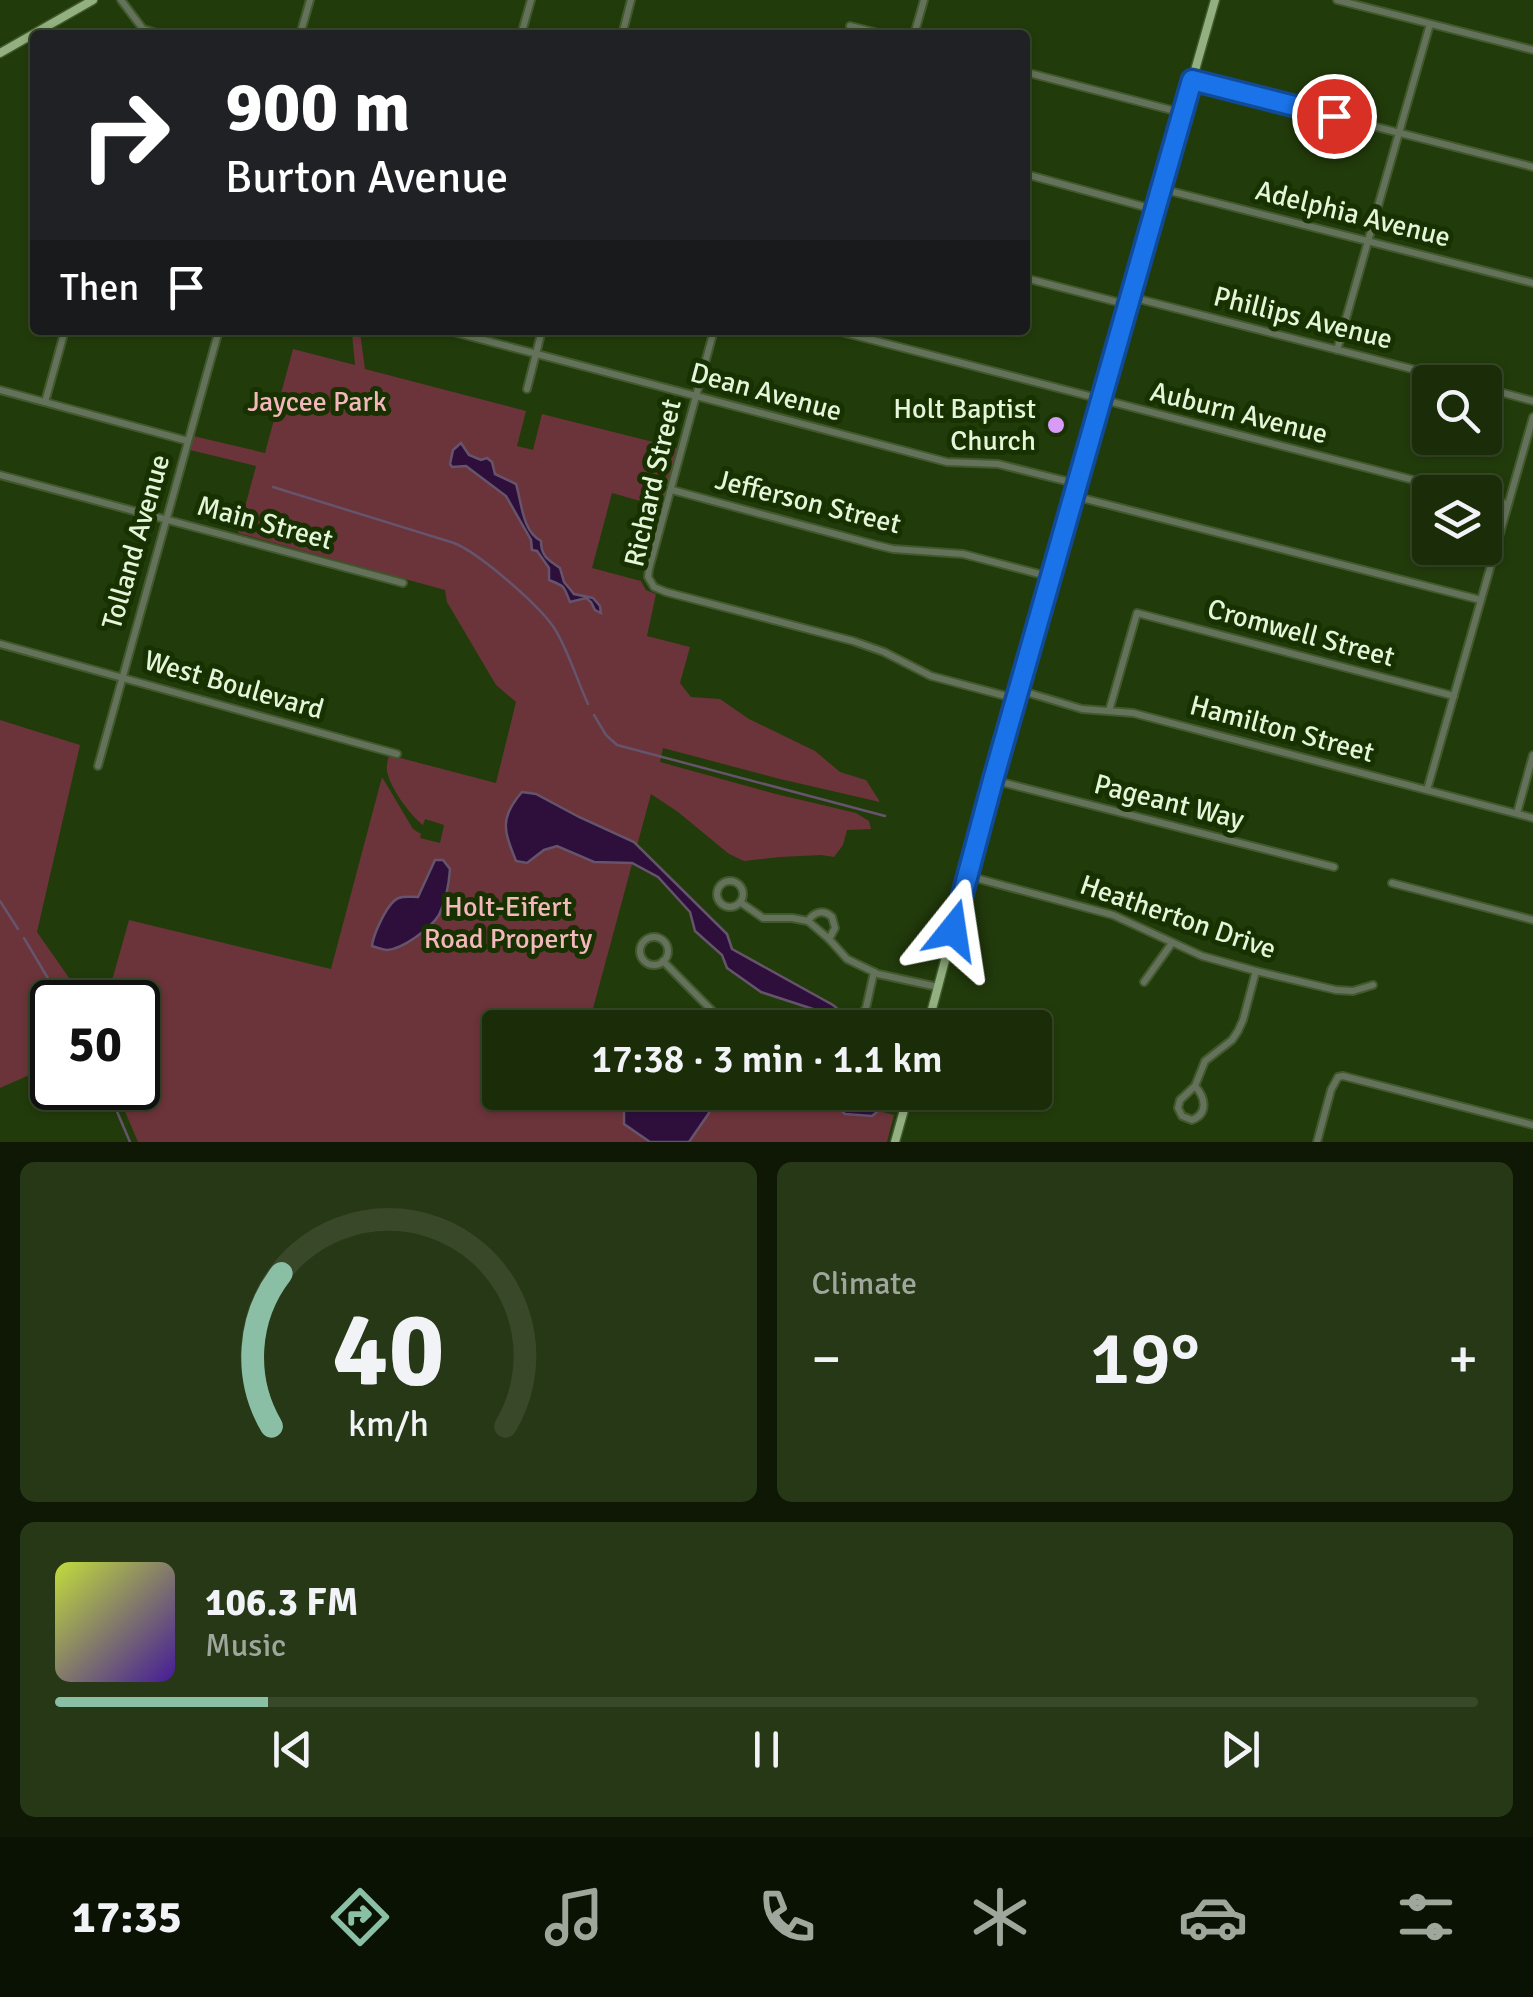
<!DOCTYPE html>
<meta charset="utf-8">
<style>
:root{--surface:#1a2c08;--page:#273816;--text:#f1f3f6;--muted:#9fa79c;--line:#384829;--accent:#8abfa5}
body{margin:0;font-family:Signika,sans-serif;background:var(--page);color:var(--text);height:100vh;display:flex;flex-direction:column;font-size:38px;white-space:nowrap}
*{box-sizing:border-box;margin:0}
p{font-size:32px;color:var(--muted)}
.icon{flex:none;width:55px;height:55px;fill:none;stroke:currentColor;stroke-width:2;stroke-linecap:round;stroke-linejoin:round}
.map{position:relative;height:1142px;overflow:hidden}
.side{display:flex;flex-direction:column;gap:20px;padding:20px;background:#0e1804;flex:1}
.side>*{flex:none}
.guide{position:absolute;left:30px;top:30px;width:1000px;height:305px;border-radius:10px;box-shadow:0 2px 8px #0004,0 0 0 2px var(--line);background:#202124;color:#fff;overflow:hidden}
.buttons{position:absolute;left:1412px;top:365px;display:grid;gap:20px}
.buttons a{display:grid;place-items:center;width:90px;height:90px;border-radius:10px;background:var(--surface);box-shadow:0 2px 8px #0004,0 0 0 2px var(--line);font-size:50px}
.speed{position:absolute;left:30px;top:980px;display:flex;gap:20px;font-size:50px;font-weight:700;text-align:center}
.speed>*{display:grid;place-content:center;width:130px;height:130px;border-radius:50%;background:var(--surface);box-shadow:0 2px 8px #0004,0 0 0 2px var(--line);line-height:1}
.speed .limit{border:5px solid #111;border-radius:15px;background:#fff;color:#111}
.pin{position:absolute;display:grid;place-items:center;width:85px;height:85px;color:#fff;margin:-42px;border:5px solid #fff;border-radius:50%;box-shadow:0 2px 10px #0007}
.me{position:absolute;width:110px;margin:-55px;rotate:15deg;stroke-linejoin:round;filter:drop-shadow(0 0 8px #0008)}
.turn{display:flex;align-items:center;gap:35px;height:210px;padding:0 30px;font-size:45px}
.turn .icon{width:130px;height:130px;stroke-width:2.5}
.turn b{display:block;font-size:70px;line-height:85px}
.then{display:flex;align-items:center;height:95px;padding:0 30px;background:#0003;gap:20px;font-size:38px}
.big{font-size:75px;font-weight:600;line-height:1.1}
.side .tile{flex:1;display:flex;flex-direction:column;justify-content:center;gap:15px;min-width:0;padding:0 35px;border-radius:15px;background:var(--page)}
.side .dial{align-items:center;gap:0}
.dial svg{height:260px;overflow:visible;fill:none;stroke:var(--line);stroke-width:7;stroke-linecap:round;text-anchor:middle}
.dial text{fill:var(--text);stroke:none}
.song{display:flex;align-items:center;gap:30px}
.cover{width:120px;height:120px;border-radius:15px;background:linear-gradient(135deg,hsl(70 70% 55%),hsl(260 70% 35%))}
.played{height:10px;border-radius:5px;background:linear-gradient(90deg,var(--accent) 15%,var(--line) 15%)}
.keys{display:flex;justify-content:space-around;direction:ltr}
.heat{display:flex;justify-content:space-between;align-items:center;font-size:55px;direction:ltr}
.side .tiles{flex:1;display:grid;gap:20px;grid-template-columns:1fr 1fr}
.tile:last-child{grid-column:span 2}
.trip{position:absolute;left:482px;top:1010px;width:570px;height:100px;border-radius:10px;background:var(--surface);box-shadow:0 2px 8px #0004,0 0 0 2px var(--line);font-weight:600;line-height:100px;text-align:center}
.tab-bar{display:flex;height:160px;justify-content:space-around;align-items:center;background:#0a1203;color:var(--muted)}
.tab-bar .icon{width:70px;height:70px}
.tab-bar .on{color:var(--accent)}
.tab-bar b{font-size:45px;color:var(--text)}
.map>svg:first-child{display:block}
.green{fill:#6b333a}
.water{fill:#2e0f3c;stroke:#65546b;stroke-width:2.5}
.lines{fill:none;stroke-linecap:round;stroke-linejoin:round}
.stream{stroke:#65546b;stroke-width:2.5}
.minor-casing{stroke:#41592c;stroke-width:10}
.major-casing{stroke:#41592c;stroke-width:11}
.minor{stroke:#64725b;stroke-width:6}
.major{stroke:#93b080;stroke-width:8}
.route-casing{stroke:#114b97;stroke-width:25}
.route{stroke:#1a73e8;stroke-width:18}
.poi-dot{fill:#d89bf8;stroke:#183100;stroke-width:4}
.labels{text-anchor:middle;dominant-baseline:central;stroke-width:10;stroke-linejoin:round;paint-order:stroke}
.street-label{font-size:28px;fill:#e4f5da;stroke:#183100}
.park-label{font-size:28px;fill:#f3b7bc;stroke:#183100}
.poi-label{font-size:28px;fill:#e4f5da;stroke:#183100;text-anchor:end}
</style>
<div class="map">
<svg width="1533" height="1142" viewBox="0 0 1533 1142">
<rect width="100%" height="100%" fill="#223b0b"/>
<g class="green">
<path d="M 360,332 L 365,369 L 526,411 L 517,446 L 533,450 L 542,414 L 677,448 L 662,507 L 612,493 L 592,568 L 641,581 L 646,590 L 656,594 L 647,636 L 690,647 L 680,683 L 691,697 L 720,699 L 749,719 L 815,751 L 840,772 L 866,780 L 880,802 L 780,779 L 663,748 L 660,762 L 776,794 L 856,813 L 869,821 L 871,829 L 847,830 L 843,845 L 834,857 L 821,855 L 780,857 L 744,861 L 729,854 L 678,812 L 651,794 L 588,1027 L 500,1028 L 500,1092 L 811,1093 L 894,1115 L 887,1142 L 138,1142 L 115,1088 L 138,1088 L 138,1002 L 106,1002 L 129,920 L 331,969 L 382,777 L 413,829 L 421,834 L 420,838 L 440,843 L 444,825 L 425,819 L 423,825 C 410,815 390,788 387,771 C 386,767 388,759 389,755 L 496,783 L 516,702 L 496,685 L 447,602 L 445,590 L 238,533 L 256,466 L 186,449 L 189,435 L 265,453 L 293,349 L 355,365 L 352,334 Z"/>
<path d="M 0,720 L 80,745 L 37,932 L 83,998 L 82,1002 L 52,1002 L 52,1065 L 0,1088 Z"/>
</g>
<g class="water">
<path d="M 461,443 L 469,455 L 481,460 L 487,458 L 492,462 L 495,474 L 516,484 C 522,503 522,531 541,541 C 541,557 549,560 560,568 L 564,582 L 570,589 L 574,594 L 593,598 L 600,606 L 601,613 L 595,610 L 591,602 L 586,598 L 570,602 C 563,585 566,587 549,580 L 549,568 L 537,551 L 532,550 L 531,540 L 506,496 L 466,466 L 452,467 L 450,464 L 453,450 Z"/>
<path d="M 522,792 L 536,794 L 579,817 L 634,842 L 727,934 L 732,949 L 833,1005 L 844,1014 L 836,1019 L 822,1012 L 761,992 L 727,968 L 722,955 L 695,931 L 690,912 L 658,877 L 632,863 L 594,862 L 557,846 L 544,850 L 527,863 L 516,861 C 504,831 499,818 522,792 Z"/>
<path d="M 435,860 L 443,860 L 450,869 C 449,884 446,900 439,915 C 431,928 403,949 387,950 C 384,950 375,947 372,946 C 373,935 385,909 394,901 C 400,895 410,897 418,897 Z"/>
<path d="M 665,1093 L 709,1093 L 709,1113 L 689,1142 L 650,1142 L 624,1124 L 624,1107 L 636,1102 L 663,1099 Z"/>
<path d="M 880,1093 L 883,1107 L 872,1116 L 845,1114 L 836,1106 L 841,1093 Z"/>
</g>
<g class="lines">
<g class="stream">
<path d="M 273,487 L 454,543 C 479,553 542,607 556,631 C 569,653 577,680 588,704"/>
<path d="M 594,715 L 606,735 L 617,745 L 885,816"/>
<path d="M 0,901 L 18,929"/>
<path d="M 24,938 L 62,1002"/>
<path d="M 107,1088 L 130,1142"/>
</g>
<g class="minor-casing">
<g id="minor">
<path d="M 121,0 L 143,29 L 163,35"/>
<path d="M 1337,0 L 1533,50"/>
<path d="M 850,26 L 886,35"/>
<path d="M 300,35 L 310,0"/>
<path d="M 521,35 L 531,0"/>
<path d="M 622,35 L 631,0"/>
<path d="M 914,35 L 924,0"/>
<path d="M 1025,72 L 1183,113"/>
<path d="M 1192,80 L 1533,167"/>
<path d="M 1025,174 L 1156,210"/>
<path d="M 1162,189 L 1533,283"/>
<path d="M 1025,278 L 1129,305"/>
<path d="M 1131,297 L 1463,382"/>
<path d="M 356,330 L 356,333"/>
<path d="M 446,330 L 947,462 L 998,464 L 1078,484"/>
<path d="M 714,330 L 649,569 L 648,577 L 654,587 L 666,592 L 853,641 L 884,652 L 931,676 L 1017,699"/>
<path d="M 834,330 L 1460,492"/>
<path d="M 1337,350 L 1430,24"/>
<path d="M 1485,388 L 1533,401"/>
<path d="M 527,389 L 542,330"/>
<path d="M 0,390 L 188,441"/>
<path d="M 45,402 L 65,330"/>
<path d="M 0,475 L 403,583"/>
<path d="M 672,490 L 876,545 L 893,549 L 963,554 L 1051,577"/>
<path d="M 1074,496 L 1481,600"/>
<path d="M 1485,499 L 1507,504"/>
<path d="M 0,644 L 397,754"/>
<path d="M 1019,690 L 1082,709 L 1133,713 L 1533,818"/>
<path d="M 1109,711 L 1137,613 L 1454,696"/>
<path d="M 98,766 L 219,330"/>
<path d="M 993,780 L 1334,867"/>
<path d="M 1427,790 L 1533,417"/>
<path d="M 1517,813 L 1533,755"/>
<path d="M 968,876 L 1113,915 L 1202,956 L 1256,971 L 1336,990 L 1353,991 L 1373,985"/>
<circle cx="730" cy="894" r="13"/>
<path d="M 1392,883 L 1533,920"/>
<path d="M 740,902 L 763,918 L 792,918 L 808,921 L 829,939 L 847,959 L 878,974 L 938,987"/>
<path d="M 808,921 C 814,912 823,909 832,917 L 835,928 L 829,939"/>
<circle cx="654" cy="951" r="14"/>
<path d="M 663,961 L 729,1028"/>
<path d="M 1144,982 L 1172,943"/>
<path d="M 850,1028 L 866,1008 L 874,972"/>
<path d="M 1195,1086 C 1205,1097 1209,1113 1192,1120 L 1182,1116 L 1178,1108 L 1180,1100 L 1195,1086 L 1205,1061 L 1232,1040 L 1238,1031 L 1243,1020 L 1256,971"/>
<path d="M 1317,1142 L 1331,1090 L 1338,1077 L 1343,1076 L 1533,1125"/>
</g>
</g>
<g class="major-casing">
<g id="major">
<path d="M 0,53 L 93,0"/>
<path d="M 927,1028 L 993,780 L 1215,0"/>
<path d="M 895,1142 L 909,1092"/>
</g>
</g>
<use href="#minor" class="minor"/>
<use href="#major" class="major"/>
</g>
<g class="lines">
<g class="route-casing">
<path id="route" d="M 953,930 L 993,780 L 1192,80 L 1334,116"/>
</g>
<use href="#route" class="route"/>
</g>
<circle class="poi-dot" cx="1056" cy="425" r="10"/>
<g class="labels">
<g class="street-label">
<text transform="translate(1353 214) rotate(14)">Adelphia Avenue</text>
<text transform="translate(1303 318) rotate(14)">Phillips Avenue</text>
<text transform="translate(766 392) rotate(15)">Dean Avenue</text>
<text transform="translate(1239 413) rotate(14)">Auburn Avenue</text>
<text transform="translate(653 483) rotate(-77)">Richard Street</text>
<text transform="translate(808 502) rotate(14)">Jefferson Street</text>
<text transform="translate(265 523) rotate(15)">Main Street</text>
<text transform="translate(136 542) rotate(-74)">Tolland Avenue</text>
<text transform="translate(1301 633) rotate(15)">Cromwell Street</text>
<text transform="translate(234 685) rotate(16)">West Boulevard</text>
<text transform="translate(1282 729) rotate(15)">Hamilton Street</text>
<text transform="translate(1169 802) rotate(14)">Pageant Way</text>
<text transform="translate(1178 917) rotate(19)">Heatherton Drive</text>
</g>
<g class="park-label">
<text x="317" y="402">Jaycee Park</text>
<text x="508" y="907">Holt-Eifert<tspan x="508" dy="32">Road Property</tspan></text>
</g>
<g class="poi-label">
<text x="1036" y="409">Holt Baptist<tspan x="1036" dy="32">Church</tspan></text>
</g>
</g>
</svg>
<div class="buttons">
<a><svg class="icon" aria-label="search" viewBox="0 0 24 24"><circle cx="10" cy="10" r="6"/><path d="M15 15l6 6"/></svg></a>
<a><svg class="icon" aria-label="layers" viewBox="0 0 24 24"><path d="M12 4l9 5-9 5-9-5zM3 14l9 5 9-5"/></svg></a>
</div>
<div class="speed"><div class="limit">50</div></div>
<div class="pin" style="left:1334px;top:116px;background:#d93025"><svg class="icon" aria-label="arrive" viewBox="0 0 24 24"><path d="M6 21V4h12l-3 4 3 4H6"/></svg></div>
<svg class="me" style="left:953px;top:930px" viewBox="-20 -20 40 40"><path d="M0-17L14 15 0 8-14 15z" fill="#1a73e8" stroke="#fff" stroke-width="4"/></svg>
<div class="trip">17:38 · 3 min · 1.1 km</div>
<div class="guide">
<div class="turn"><svg class="icon" aria-label="right" viewBox="0 0 24 24"><path d="M7 20v-9h11M14 6l5 5-5 5"/></svg><div><b>900 m</b>Burton Avenue</div></div>
<div class="then">Then<svg class="icon" aria-label="arrive" viewBox="0 0 24 24"><path d="M6 21V4h12l-3 4 3 4H6"/></svg></div>
</div>
</div>
<section class="side">
<div class="tiles">
<div class="tile dial"><svg viewBox="0 0 100 80">
<path d="M14 69A42 42 0 1 1 86 69"/>
<path d="M14 69A42 42 0 0 1 17 22" stroke="#8abfa5"/>
<text x="50" y="56" font-size="32" font-weight="700">40</text>
<text x="50" y="72" font-size="11">km/h</text>
</svg></div>
<div class="tile"><p>Climate</p>
<div class="heat"><a>−</a><b class="big">19°</b><a>+</a></div>
</div>
<div class="tile">
<div class="song"><i class="cover"></i><div><b>106.3 FM</b><p>Music</p></div></div>
<div class="played"></div>
<div class="keys"><svg class="icon" aria-label="previous" viewBox="0 0 24 24"><path d="M18 5L8 12l10 7zM5 5v14"/></svg><svg class="icon" aria-label="pause" viewBox="0 0 24 24"><path d="M8 5v14M16 5v14"/></svg><svg class="icon" aria-label="next" viewBox="0 0 24 24"><path d="M6 5l10 7-10 7zM19 5v14"/></svg></div>
</div>
</div>
</section>
<nav class="tab-bar">
<b>17:35</b>
<svg class="icon on" aria-label="directions" viewBox="0 0 24 24"><path d="M12 3l9 9-9 9-9-9zM9 14v-3h6M13 9l2 2-2 2"/></svg>
<svg class="icon" aria-label="music" viewBox="0 0 24 24"><path d="M9 18V5l10-2v13"/><circle cx="6" cy="18" r="3"/><circle cx="16" cy="16" r="3"/></svg>
<svg class="icon" aria-label="phone" viewBox="0 0 24 24"><path d="M5 4h4l2 5-3 2q2 4 5 5l2-3 5 2v4C11 20 4 13 5 4z"/></svg>
<svg class="icon" aria-label="climate" viewBox="0 0 24 24"><path d="M12 3v18M4 7l16 10M4 17L20 7"/></svg>
<svg class="icon" aria-label="car" viewBox="0 0 24 24"><path d="M5 17H2v-5l4-1 3-4h7l3 4 3 1v5h-3M9 17h6M6 11h13"/><circle cx="7" cy="17" r="2"/><circle cx="17" cy="17" r="2"/></svg>
<svg class="icon" aria-label="filters" viewBox="0 0 24 24"><path d="M4 7h16M4 17h16"/><circle cx="9" cy="7" r="2"/><circle cx="15" cy="17" r="2"/></svg>
</nav>
